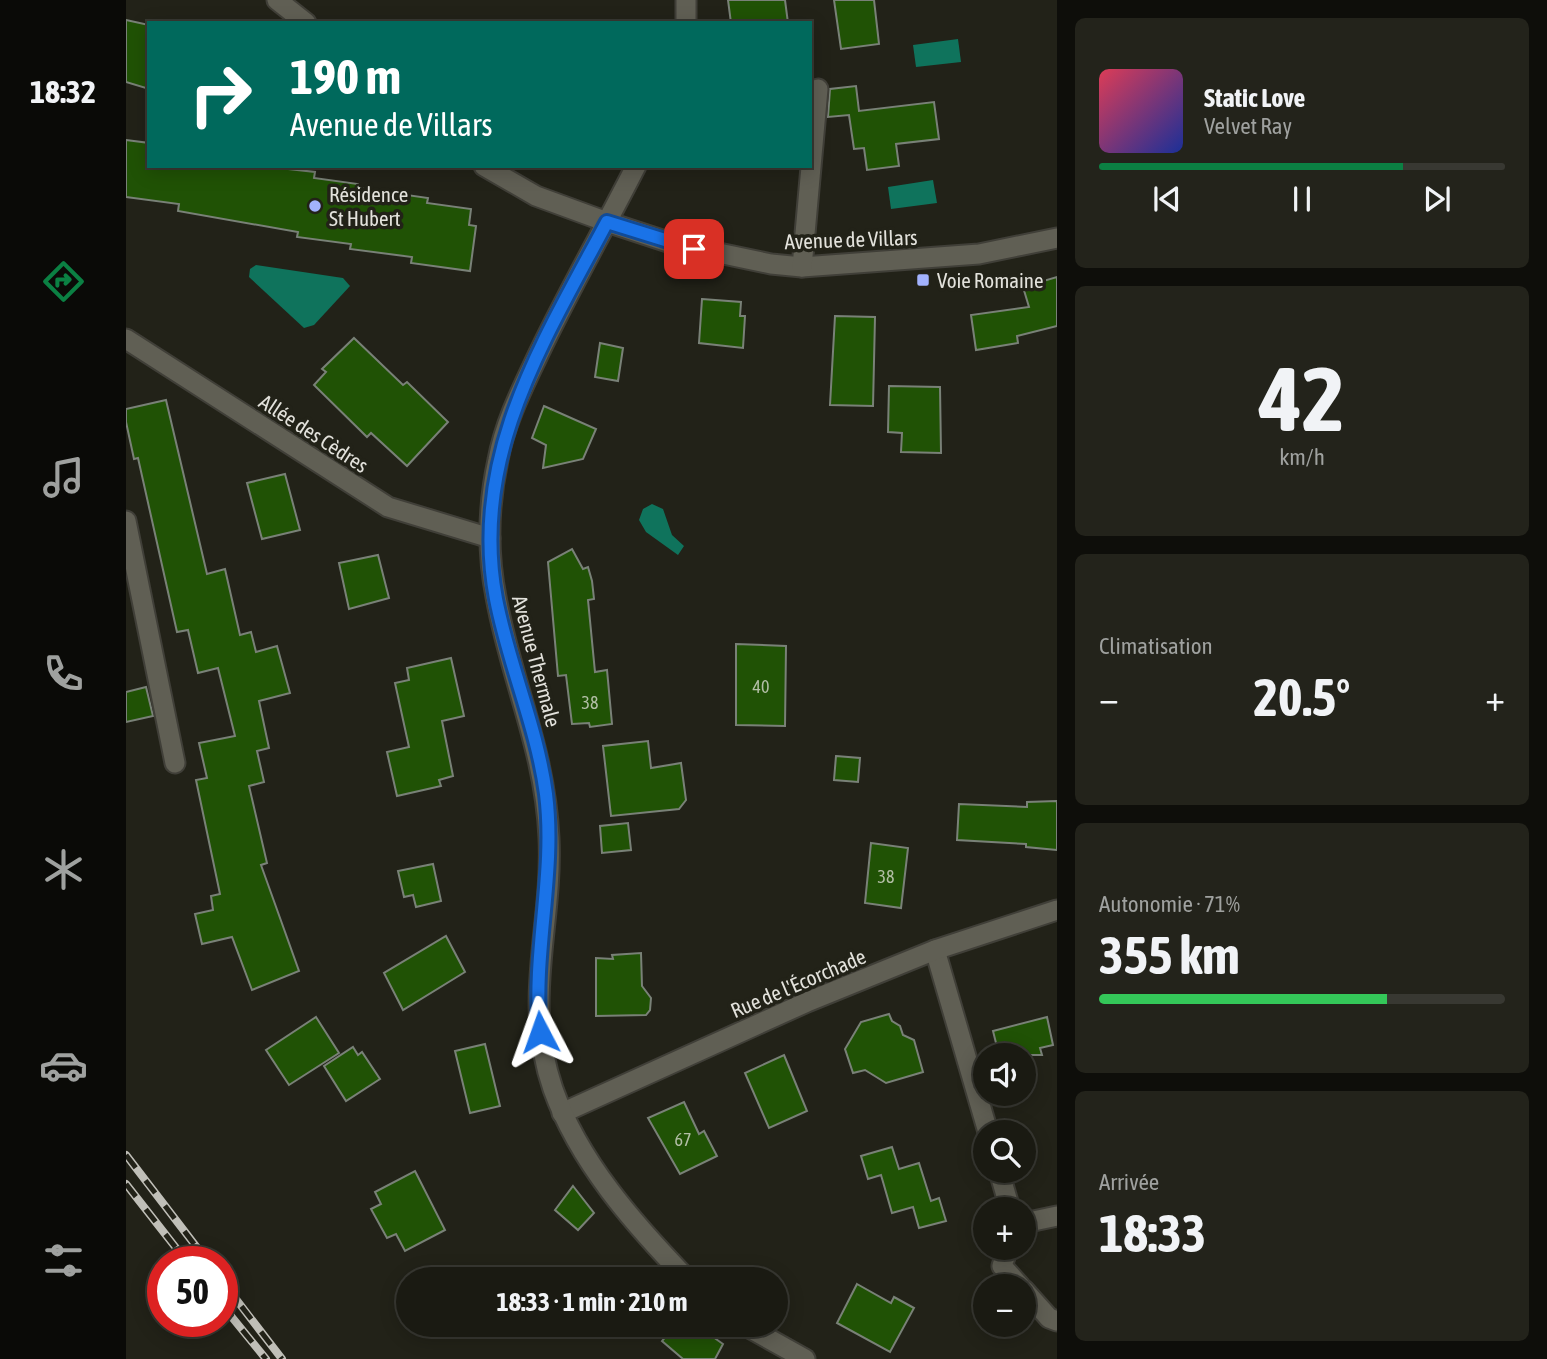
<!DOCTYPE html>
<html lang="fr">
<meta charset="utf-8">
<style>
:root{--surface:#1a1a12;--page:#23231b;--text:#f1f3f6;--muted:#9fa19f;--line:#383832;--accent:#0b8043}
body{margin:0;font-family:"Asap Condensed",sans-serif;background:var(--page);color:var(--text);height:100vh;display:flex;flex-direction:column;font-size:26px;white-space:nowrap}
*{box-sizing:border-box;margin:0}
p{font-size:23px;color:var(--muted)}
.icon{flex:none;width:38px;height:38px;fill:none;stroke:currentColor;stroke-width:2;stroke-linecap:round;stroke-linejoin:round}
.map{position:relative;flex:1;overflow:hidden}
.side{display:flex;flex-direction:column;gap:18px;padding:18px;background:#0e0e0a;width:490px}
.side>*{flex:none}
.top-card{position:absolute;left:21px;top:21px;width:665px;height:147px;border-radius:0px;box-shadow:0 4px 18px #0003,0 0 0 2px var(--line);background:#00695c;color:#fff;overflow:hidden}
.buttons{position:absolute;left:847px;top:1043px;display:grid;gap:14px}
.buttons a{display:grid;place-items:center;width:63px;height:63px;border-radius:50%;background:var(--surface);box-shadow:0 4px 18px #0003,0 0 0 2px var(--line);font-size:35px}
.speed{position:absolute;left:21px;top:1246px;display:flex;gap:14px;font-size:35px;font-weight:700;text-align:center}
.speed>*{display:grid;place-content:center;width:91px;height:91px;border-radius:50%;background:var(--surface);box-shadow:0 4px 18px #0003,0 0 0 2px var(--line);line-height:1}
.speed .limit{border:10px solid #d22;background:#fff;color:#111}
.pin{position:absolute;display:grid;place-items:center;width:60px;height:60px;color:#fff;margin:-30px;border-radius:14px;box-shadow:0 4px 10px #0006}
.me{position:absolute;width:77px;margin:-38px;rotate:356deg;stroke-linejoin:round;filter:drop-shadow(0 0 5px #0008)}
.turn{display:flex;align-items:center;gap:24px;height:147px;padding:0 28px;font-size:32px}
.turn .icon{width:91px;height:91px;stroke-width:2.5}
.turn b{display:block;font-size:49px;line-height:60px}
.big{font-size:52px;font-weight:700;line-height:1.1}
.side .widget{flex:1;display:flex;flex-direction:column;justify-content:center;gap:10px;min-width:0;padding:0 24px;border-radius:10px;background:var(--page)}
.side .dial{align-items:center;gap:0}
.dial b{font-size:91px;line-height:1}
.song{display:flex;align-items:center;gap:21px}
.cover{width:84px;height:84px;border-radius:10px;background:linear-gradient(135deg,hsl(350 70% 55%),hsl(230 70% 35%))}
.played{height:7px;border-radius:4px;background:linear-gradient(90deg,var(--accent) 75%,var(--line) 75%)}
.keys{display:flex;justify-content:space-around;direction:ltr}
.heat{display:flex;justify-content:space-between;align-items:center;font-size:38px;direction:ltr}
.charge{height:10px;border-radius:5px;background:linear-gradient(90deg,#34c759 71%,var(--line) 0)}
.trip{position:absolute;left:270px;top:1267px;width:392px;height:70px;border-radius:35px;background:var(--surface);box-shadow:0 4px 18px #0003,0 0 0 2px var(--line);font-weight:700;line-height:70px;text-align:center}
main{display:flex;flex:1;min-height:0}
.dock{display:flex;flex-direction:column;width:126px;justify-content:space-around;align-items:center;background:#0a0a07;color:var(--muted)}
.dock .icon{width:49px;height:49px}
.dock .on{color:var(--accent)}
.dock b{font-size:32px;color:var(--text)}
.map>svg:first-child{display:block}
.water{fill:#0f735c}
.building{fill:#205205;stroke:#798177;stroke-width:2}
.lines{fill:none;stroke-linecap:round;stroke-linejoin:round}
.minor-casing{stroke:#403f38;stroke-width:23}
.secondary-casing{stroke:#403f38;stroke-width:23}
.minor{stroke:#605f54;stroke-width:19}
.secondary{stroke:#605f54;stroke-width:19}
.rail-casing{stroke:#c0bfb8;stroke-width:8}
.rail{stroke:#222218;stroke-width:5;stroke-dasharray:16;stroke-linecap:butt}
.route-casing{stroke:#114b97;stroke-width:18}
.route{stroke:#1a73e8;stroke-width:12}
.poi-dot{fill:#a2b2fd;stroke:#222218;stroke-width:2.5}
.labels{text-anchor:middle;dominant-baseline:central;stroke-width:7;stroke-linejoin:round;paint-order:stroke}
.number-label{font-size:18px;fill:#b2bea6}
.poi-label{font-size:21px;fill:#e3e2dc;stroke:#222218;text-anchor:start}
.street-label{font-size:21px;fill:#e3e2dc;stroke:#222218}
</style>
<main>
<nav class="dock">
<b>18:32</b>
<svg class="icon on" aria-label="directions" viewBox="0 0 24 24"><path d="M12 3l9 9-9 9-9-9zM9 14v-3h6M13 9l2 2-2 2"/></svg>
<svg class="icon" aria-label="music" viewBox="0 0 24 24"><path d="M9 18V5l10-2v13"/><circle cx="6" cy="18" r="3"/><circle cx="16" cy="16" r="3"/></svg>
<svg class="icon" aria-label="phone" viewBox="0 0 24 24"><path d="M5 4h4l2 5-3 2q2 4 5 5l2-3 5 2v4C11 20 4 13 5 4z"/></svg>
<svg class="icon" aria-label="climate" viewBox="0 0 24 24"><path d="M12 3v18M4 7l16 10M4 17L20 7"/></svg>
<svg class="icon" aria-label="car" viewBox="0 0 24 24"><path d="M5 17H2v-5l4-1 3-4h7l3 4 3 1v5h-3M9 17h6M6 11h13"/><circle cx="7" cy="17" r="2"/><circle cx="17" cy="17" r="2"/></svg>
<svg class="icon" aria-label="filters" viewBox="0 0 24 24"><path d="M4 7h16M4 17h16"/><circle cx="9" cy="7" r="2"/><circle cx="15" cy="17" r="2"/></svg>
</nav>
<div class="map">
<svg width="931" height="1359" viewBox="0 0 931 1359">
<rect width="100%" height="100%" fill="#222218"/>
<g class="water">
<path d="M 832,39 L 835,62 L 790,67 L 787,45 Z"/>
<path d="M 807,180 L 811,203 L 765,209 L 762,187 Z"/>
<path d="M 130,265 L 217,278 L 224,286 L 188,325 L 178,328 L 123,277 L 124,269 Z"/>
<path d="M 526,504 L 537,509 L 546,535 L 558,546 L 552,555 L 520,532 L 513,520 L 517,509 Z"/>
</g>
<g class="building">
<path d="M 602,0 L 659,0 L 662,23 L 605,23 Z"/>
<path d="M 708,0 L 748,0 L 753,44 L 715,49 Z"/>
<path d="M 0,20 L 23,25 L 23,89 L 0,82 Z"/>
<path d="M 730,86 L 733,111 L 808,102 L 813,139 L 770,144 L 773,166 L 741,170 L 738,148 L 728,149 L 723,115 L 702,117 L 704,89 Z"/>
<path d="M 0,140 L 23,143 L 23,166 L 135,166 L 189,172 L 188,178 L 232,184 L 232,188 L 302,198 L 301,203 L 345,209 L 343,225 L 350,226 L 344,271 L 285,263 L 286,257 L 224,249 L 225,244 L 171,237 L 172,232 L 52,211 L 53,204 L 0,197 Z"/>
<path d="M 931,277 L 931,326 L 891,336 L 892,343 L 850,350 L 845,315 L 903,307 L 897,287 Z"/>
<path d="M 576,299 L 615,302 L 614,316 L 619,316 L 617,348 L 573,343 Z"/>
<path d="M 709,316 L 749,317 L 747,406 L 704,405 Z"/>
<path d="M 228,338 L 277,385 L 281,382 L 322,422 L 281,466 L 245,433 L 241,437 L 188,385 L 200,372 L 196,369 Z"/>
<path d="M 474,343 L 497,348 L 492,381 L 469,377 Z"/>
<path d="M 763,386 L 814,387 L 815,453 L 775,452 L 776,433 L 762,432 Z"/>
<path d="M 40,400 L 81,574 L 99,569 L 114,635 L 125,632 L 130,652 L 151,646 L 164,693 L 133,701 L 143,748 L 131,751 L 138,782 L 123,786 L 141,863 L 135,865 L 173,971 L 126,990 L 106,937 L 76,944 L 69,914 L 87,910 L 85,896 L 94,894 L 70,780 L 81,778 L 73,743 L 109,736 L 92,668 L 72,673 L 62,630 L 51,632 L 12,458 L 8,459 L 0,422 L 0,409 Z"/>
<path d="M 418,406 L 470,429 L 457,459 L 417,468 L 420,445 L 406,438 Z"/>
<path d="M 159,474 L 174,530 L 136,539 L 121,483 Z"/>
<path d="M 446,549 L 457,569 L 462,567 L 466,581 L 468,599 L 462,600 L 469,672 L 481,670 L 486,724 L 464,727 L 463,723 L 446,724 L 440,675 L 432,676 L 422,562 Z"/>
<path d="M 252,555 L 263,598 L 223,609 L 213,563 Z"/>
<path d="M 610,644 L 660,646 L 659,726 L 610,725 Z"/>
<path d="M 325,658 L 338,716 L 316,721 L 327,776 L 313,780 L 315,786 L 271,796 L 261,752 L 283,747 L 269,683 L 283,680 L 281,668 Z"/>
<path d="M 20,687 L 27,716 L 0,722 L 0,692 Z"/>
<path d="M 522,741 L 525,768 L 555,763 L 560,800 L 553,809 L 485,816 L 477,746 Z"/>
<path d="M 710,756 L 734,758 L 732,782 L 708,780 Z"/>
<path d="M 931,801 L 931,850 L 900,847 L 900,844 L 831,840 L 833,804 L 901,807 L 901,802 Z"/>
<path d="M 502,823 L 505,850 L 476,853 L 474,826 Z"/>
<path d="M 745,843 L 782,848 L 775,908 L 739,903 Z"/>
<path d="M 307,864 L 315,901 L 290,907 L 287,895 L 278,897 L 272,871 Z"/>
<path d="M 320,936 L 339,972 L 277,1010 L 258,973 Z"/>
<path d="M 515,953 L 516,986 L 525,998 L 524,1010 L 520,1015 L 470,1016 L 470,958 L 487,959 L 486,955 Z"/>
<path d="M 763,1014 L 766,1021 L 774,1026 L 777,1035 L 788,1040 L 797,1072 L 760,1083 L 739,1070 L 727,1073 L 719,1049 L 735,1022 Z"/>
<path d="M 190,1017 L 213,1053 L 163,1085 L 140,1050 Z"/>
<path d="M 921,1017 L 927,1045 L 914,1048 L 916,1055 L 873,1055 L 867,1031 Z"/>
<path d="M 359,1044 L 374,1106 L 344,1113 L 329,1051 Z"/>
<path d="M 227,1047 L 232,1055 L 236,1052 L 254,1079 L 220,1101 L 198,1066 Z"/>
<path d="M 658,1055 L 681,1111 L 643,1128 L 619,1073 Z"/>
<path d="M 558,1102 L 573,1134 L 578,1131 L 591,1156 L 554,1174 L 522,1118 Z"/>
<path d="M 766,1147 L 773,1169 L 793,1163 L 805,1201 L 813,1198 L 820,1221 L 793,1228 L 787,1207 L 766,1213 L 755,1175 L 742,1179 L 735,1156 Z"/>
<path d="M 289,1171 L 319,1230 L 279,1251 L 270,1234 L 261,1238 L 245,1209 L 255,1204 L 249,1192 Z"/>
<path d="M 447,1186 L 468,1213 L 452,1230 L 429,1210 Z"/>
<path d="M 731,1284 L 765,1303 L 768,1297 L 788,1308 L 764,1352 L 711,1323 Z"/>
<path d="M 549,1325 L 570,1325 L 597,1344 L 589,1359 L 557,1359 L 536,1341 Z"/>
</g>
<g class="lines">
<g class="minor-casing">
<g id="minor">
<path d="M 151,0 L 180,23"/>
<path d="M 358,166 L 410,196 L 481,222 L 545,243 L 645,264 L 676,267 L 853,254 L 931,238"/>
<path d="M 676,267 L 692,89"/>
<path d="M 0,339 L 262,507 L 364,538"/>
<path d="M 0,521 L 49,763"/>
<path d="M 809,950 L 862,1132"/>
<path d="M 436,1113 L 681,1002 L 809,950 L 931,910"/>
<path d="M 873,1171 L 884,1209"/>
<path d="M 898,1223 L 931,1216"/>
<path d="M 882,1248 L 876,1266 L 894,1286"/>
<path d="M 898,1290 L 923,1318 L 931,1321"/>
</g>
</g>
<g class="secondary-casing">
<g id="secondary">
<path d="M 560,0 L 560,23"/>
<path d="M 510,166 C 478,229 443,290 413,353 C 397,387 379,422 372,460 C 362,506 361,551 370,597 C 385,681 419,749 423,838 C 427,926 396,999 427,1089 C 453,1162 508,1224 561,1279"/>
<path d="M 618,1325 L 679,1359"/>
</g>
</g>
<use href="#minor" class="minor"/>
<use href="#secondary" class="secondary"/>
<g class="rail-casing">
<g id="rail">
<path d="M 0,1155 L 82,1262"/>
<path d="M 0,1184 L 61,1262"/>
<path d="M 96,1281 L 156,1359"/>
<path d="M 96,1305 L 140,1359"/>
</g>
</g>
<use href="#rail" class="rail"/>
</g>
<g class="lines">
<g class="route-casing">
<path id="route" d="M 414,1032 C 406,953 430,874 420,794 C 411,727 383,666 370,599 C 343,458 417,342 481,222 L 568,249"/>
</g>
<use href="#route" class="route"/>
</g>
<g class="poi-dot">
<circle cx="189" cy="206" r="7"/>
<rect x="790" y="273" width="14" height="14" rx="3.5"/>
</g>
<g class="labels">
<g class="number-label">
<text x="635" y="686">40</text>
<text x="464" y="702">38</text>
<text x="760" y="876">38</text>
<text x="557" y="1139">67</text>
</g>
<g class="poi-label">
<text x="203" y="194">Résidence<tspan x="203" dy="24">St Hubert</tspan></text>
<text x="811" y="280">Voie Romaine</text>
</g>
<g class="street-label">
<text transform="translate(725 239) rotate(-2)">Avenue de Villars</text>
<text transform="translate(188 433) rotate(33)">Allée des Cèdres</text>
<text transform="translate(411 661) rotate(75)">Avenue Thermale</text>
<text transform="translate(672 983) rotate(-23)">Rue de l'Écorchade</text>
</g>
</g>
</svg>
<div class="buttons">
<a><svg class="icon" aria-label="sound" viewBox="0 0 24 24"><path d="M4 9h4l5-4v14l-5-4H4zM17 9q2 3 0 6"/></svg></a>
<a><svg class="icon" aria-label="search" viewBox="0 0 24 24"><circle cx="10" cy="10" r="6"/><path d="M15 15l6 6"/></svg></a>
<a>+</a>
<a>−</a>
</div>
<div class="speed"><div class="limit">50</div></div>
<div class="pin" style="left:568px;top:249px;background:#d93025"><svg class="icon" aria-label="arrive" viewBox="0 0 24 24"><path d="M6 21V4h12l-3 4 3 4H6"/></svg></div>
<svg class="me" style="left:414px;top:1032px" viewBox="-20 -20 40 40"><path d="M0-17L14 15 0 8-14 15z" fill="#1a73e8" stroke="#fff" stroke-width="4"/></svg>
<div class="trip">18:33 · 1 min · 210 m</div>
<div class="top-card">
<div class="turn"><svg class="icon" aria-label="right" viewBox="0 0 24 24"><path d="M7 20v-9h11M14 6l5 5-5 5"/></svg><div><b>190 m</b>Avenue de Villars</div></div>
</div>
</div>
<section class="side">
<div class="widget">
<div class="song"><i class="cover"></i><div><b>Static Love</b><p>Velvet Ray</p></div></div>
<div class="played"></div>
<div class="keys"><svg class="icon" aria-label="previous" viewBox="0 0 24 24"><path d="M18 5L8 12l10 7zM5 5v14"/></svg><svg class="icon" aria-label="pause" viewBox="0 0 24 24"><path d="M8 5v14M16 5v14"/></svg><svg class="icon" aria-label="next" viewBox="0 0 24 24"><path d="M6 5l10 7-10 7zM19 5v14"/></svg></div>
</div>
<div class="widget dial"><b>42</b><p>km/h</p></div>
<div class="widget"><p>Climatisation</p>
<div class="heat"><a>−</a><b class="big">20.5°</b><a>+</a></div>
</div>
<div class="widget"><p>Autonomie · 71%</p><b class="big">355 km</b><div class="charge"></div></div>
<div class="widget"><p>Arrivée</p><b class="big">18:33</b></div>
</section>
</main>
